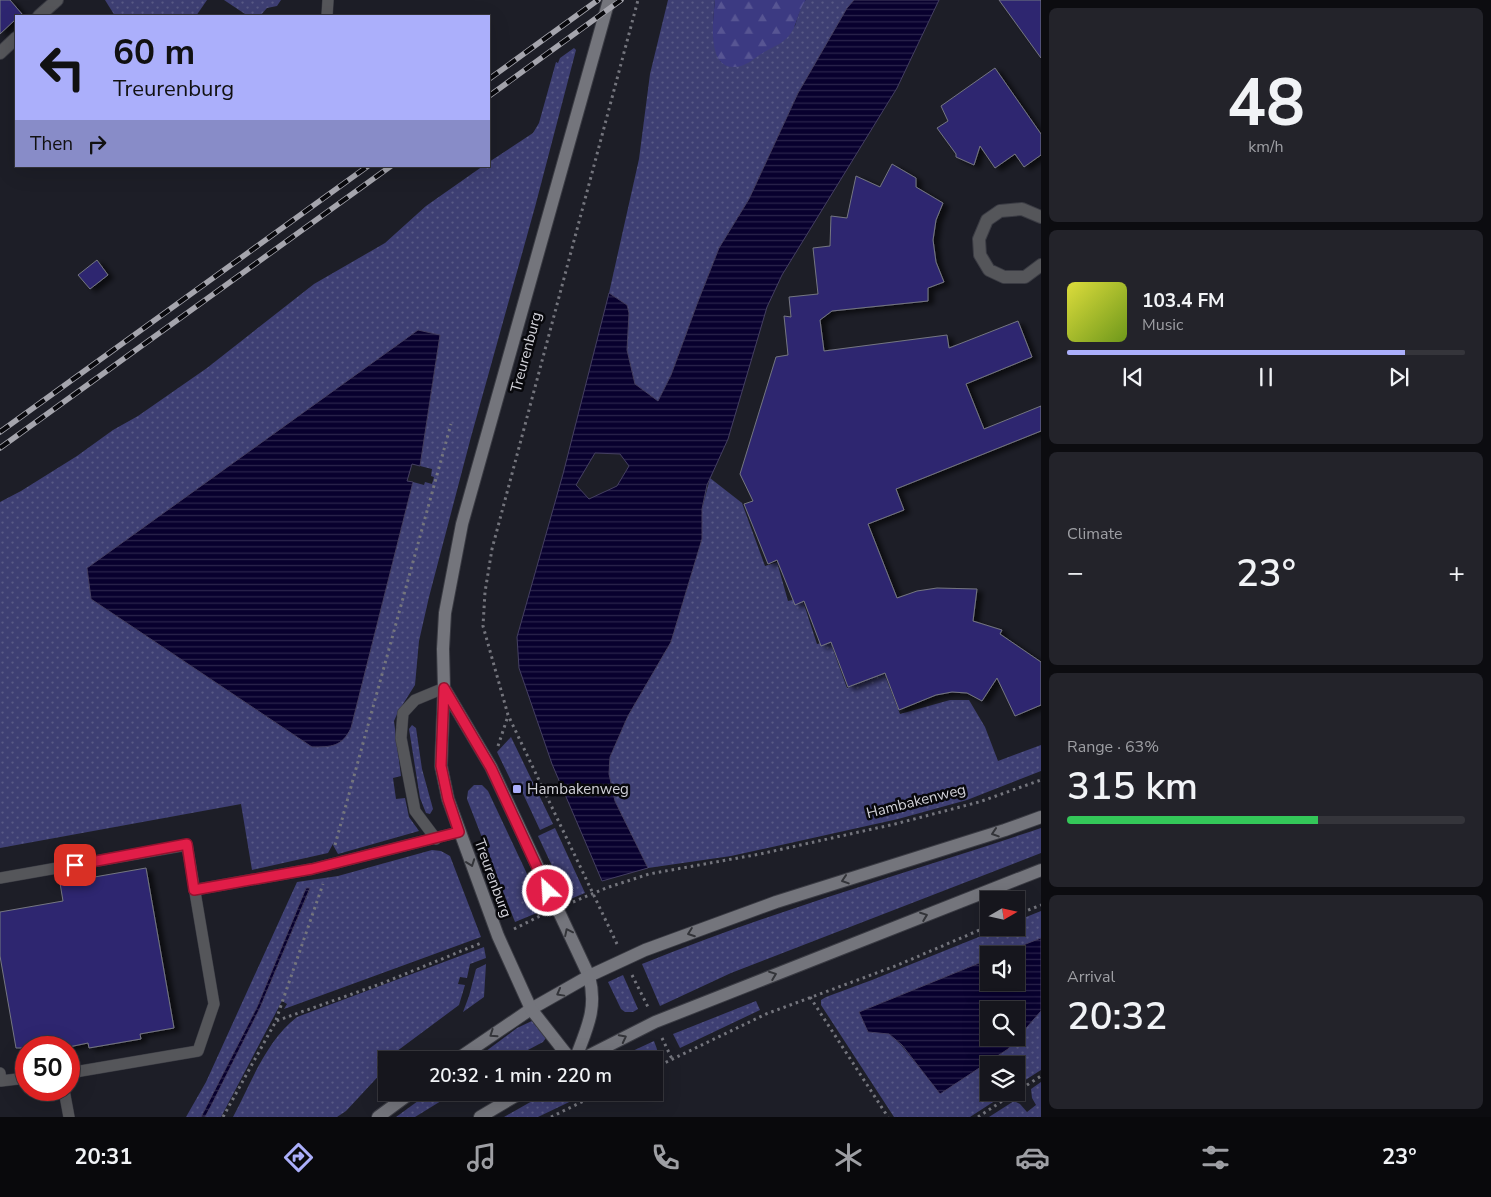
<!DOCTYPE html>
<meta charset="utf-8">
<style>
:root{--surface:#16161d;--page:#23232a;--text:#f1f3f6;--muted:#9e9fa4;--line:#35353b;--accent:#abaffb}
body{margin:0;font-family:"Nunito Sans",sans-serif;background:var(--page);color:var(--text);height:100vh;display:flex;flex-direction:column;font-size:19px;white-space:nowrap}
*{box-sizing:border-box;margin:0}
p{font-size:16px;color:var(--muted)}
.icon{flex:none;width:28px;height:28px;fill:none;stroke:currentColor;stroke-width:2;stroke-linecap:round;stroke-linejoin:round}
.map{position:relative;flex:1;overflow:hidden}
.sheet{display:flex;flex-direction:column;gap:8px;padding:8px;background:#0c0c10;width:450px}
.sheet>*{flex:none}
.top-card{position:absolute;left:15px;top:15px;width:475px;height:152px;border-radius:0px;box-shadow:0 5px 20px #0002,0 0 0 1px var(--line);background:#abaffb;color:#111;overflow:hidden}
.needle{width:32px;rotate:81deg}
.fabs{position:absolute;left:980px;top:891px;display:grid;gap:10px}
.fabs a{display:grid;place-items:center;width:45px;height:45px;border-radius:0px;background:var(--surface);box-shadow:0 5px 20px #0002,0 0 0 1px var(--line);font-size:25px}
.speed{position:absolute;left:15px;top:1036px;display:flex;gap:10px;font-size:25px;font-weight:700;text-align:center}
.speed>*{display:grid;place-content:center;width:65px;height:65px;border-radius:50%;background:var(--surface);box-shadow:0 5px 20px #0002,0 0 0 1px var(--line);line-height:1}
.speed .limit{border:8px solid #d22;background:#fff;color:#111}
.pin{position:absolute;display:grid;place-items:center;width:42px;height:42px;color:#fff;margin:-21px;border-radius:10px;box-shadow:0 2px 8px #0006}
.me{position:absolute;width:55px;margin:-28px;rotate:335deg;stroke-linejoin:round;filter:drop-shadow(0 0 4px #0008)}
.turn{display:flex;align-items:center;gap:18px;height:105px;padding:0 15px;font-size:22px}
.turn .icon{width:65px;height:65px;stroke-width:2.5}
.turn b{display:block;font-size:35px;line-height:42px}
.then{display:flex;align-items:center;height:48px;padding:0 15px;background:#0003;gap:10px;font-size:19px}
.big{font-size:38px;font-weight:600;line-height:1.1}
.sheet .tile{flex:1;display:flex;flex-direction:column;justify-content:center;gap:8px;min-width:0;padding:0 18px;border-radius:8px;background:var(--page)}
.sheet .dial{align-items:center;gap:0}
.dial b{font-size:65px;line-height:1}
.song{display:flex;align-items:center;gap:15px}
.cover{width:60px;height:60px;border-radius:8px;background:linear-gradient(135deg,hsl(60 70% 55%),hsl(80 70% 35%))}
.played{height:5px;border-radius:2px;background:linear-gradient(90deg,var(--accent) 85%,var(--line) 85%)}
.keys{display:flex;justify-content:space-around;direction:ltr}
.heat{display:flex;justify-content:space-between;align-items:center;font-size:28px;direction:ltr}
.charge{height:8px;border-radius:4px;background:linear-gradient(90deg,#34c759 63%,var(--line) 0)}
.trip{position:absolute;left:378px;top:1051px;width:285px;height:50px;border-radius:0px;background:var(--surface);box-shadow:0 5px 20px #0002,0 0 0 1px var(--line);font-weight:600;line-height:50px;text-align:center}
.tabs{display:flex;height:80px;justify-content:space-around;align-items:center;background:#09090c;color:var(--muted)}
.tabs .icon{width:35px;height:35px}
.tabs .current{color:var(--accent)}
.tabs b{font-size:22px;color:var(--text)}
main{display:flex;flex:1;min-height:0}
.map>svg:first-child{display:block}
.grass{fill:url(#grass-dots);fill-rule:evenodd}
.forest{fill:url(#forest-firs)}
.water{fill:url(#water-rules);stroke:#443f61;fill-rule:evenodd}
.building{fill:#2d286f;stroke:#757681;filter:url(#shadow)}
.lines{fill:none;stroke-linecap:round;stroke-linejoin:round}
.service-casing{stroke:#3a3b43;stroke-width:12}
.minor-casing{stroke:#3a3b43;stroke-width:14}
.secondary-casing{stroke:#3a3b43;stroke-width:14}
.path{stroke:#74757d;stroke-width:3;stroke-dasharray:2.5 4;stroke-linecap:butt}
.service{stroke:#55565a;stroke-width:11}
.minor{stroke:#55565a;stroke-width:12}
.secondary{stroke:#74757c;stroke-width:12}
.rail-casing{stroke:#a5a5ad;stroke-width:5.5}
.rail{stroke:#08080c;stroke-width:4;stroke-dasharray:11;stroke-linecap:butt}
.oneway{stroke:#333439}
.route-casing{stroke:#92132f;stroke-width:12}
.route{stroke:#e11d48;stroke-width:9}
.poi-dot{fill:#abaffb;stroke:#08080c;stroke-width:2}
.labels{text-anchor:middle;dominant-baseline:central;stroke-width:5;stroke-linejoin:round;paint-order:stroke}
.street-label{font-size:15px;fill:#d1d1d8;stroke:#08080c}
.poi-label{font-size:15px;fill:#d1d1d8;stroke:#08080c;text-anchor:start}
</style>
<main>
<div class="map">
<svg width="1041" height="1117" viewBox="0 0 1041 1117">
<defs>
<pattern id="grass-dots" width="8" height="8" patternUnits="userSpaceOnUse" patternTransform="scale(1.25)"><rect width="8" height="8" fill="#3e3f73"/><path d="M2 2h.1M6 6h.1" fill="none" stroke="#595a86" stroke-width="1.8" stroke-linecap="round"/></pattern>
<pattern id="forest-firs" width="22" height="20" patternUnits="userSpaceOnUse" patternTransform="scale(1.25)"><rect width="22" height="20" fill="#3c3a82"/><path d="M5 1l3.5 6h-7zM16 11l3.5 6h-7z" fill="#575593"/></pattern>
<pattern id="water-rules" width="6" height="5" patternUnits="userSpaceOnUse" patternTransform="scale(1.25)"><rect width="6" height="5" fill="#08002e"/><path d="M0 2.5h6" fill="none" stroke="#2b244c"/></pattern>
<filter id="shadow"><feDropShadow dx="5.5" dy="3" stdDeviation="2.5" flood-color="#0009"/></filter>
</defs>
<rect width="100%" height="100%" fill="#1d1e27"/>
<g class="grass">
<path d="M 105,0 L 207,0 L 196,16 L 115,16 Z"/>
<path d="M 224,0 L 281,0 L 277,6 L 267,8 L 260,16 L 248,16 Z"/>
<path d="M 668,0 L 715,0 C 713,22 710,41 721,62 L 795,26 L 801,6 L 806,0 L 854,0 L 847,9 L 798,93 L 749,199 L 719,248 L 697,304 L 671,375 L 658,401 L 635,384 L 627,350 L 629,313 L 627,305 L 609,293 L 639,159 L 650,74 Z"/>
<path d="M 574,48 L 576,50 L 535,207 L 471,437 L 429,597 L 419,641 L 415,685 L 398,712 L 394,721 L 401,776 L 393,778 L 396,799 L 405,798 L 409,817 L 419,831 L 338,854 L 333,845 L 334,842 L 328,853 L 252,870 L 241,804 L 0,848 L 0,502 L 21,491 L 77,456 L 113,430 L 138,416 L 207,368 L 314,284 L 385,243 L 426,206 L 483,166 L 489,166 L 489,162 L 533,133 L 539,123 L 556,62 L 558,63 L 560,58 ZM 418,330 L 440,336 L 420,466 L 432,469 L 431,476 L 434,477 L 432,484 L 425,482 L 424,485 L 413,482 L 351,728 L 312,747 L 91,599 Z"/>
<path d="M 710,478 L 742,503 L 765,566 L 777,562 L 788,601 L 802,598 L 817,644 L 830,641 L 847,688 L 884,673 L 900,714 L 950,700 L 969,700 L 985,727 L 998,761 L 1041,745 L 1041,771 L 967,800 L 898,819 L 731,856 L 648,868 L 615,801 L 609,774 L 610,757 L 628,716 L 671,642 L 702,539 L 702,509 Z"/>
<path d="M 412,725 L 416,728 L 422,769 L 433,809 L 430,814 L 426,813 L 420,798 L 409,729 Z"/>
<path d="M 511,737 L 553,824 L 540,830 L 518,783 L 513,785 L 497,752 Z"/>
<path d="M 474,785 L 482,785 L 488,791 L 544,910 L 515,922 L 467,799 L 468,791 Z"/>
<path d="M 555,828 L 585,893 L 568,900 L 538,836 Z"/>
<path d="M 1041,828 L 1041,853 L 731,973 L 660,1006 L 642,964 C 772,911 908,873 1041,828 Z"/>
<path d="M 432,850 L 441,851 L 450,856 L 481,937 L 284,1009 L 287,1004 L 282,1001 L 221,1117 L 205,1117 L 260,1008 L 310,889 L 306,888 L 257,1007 L 208,1104 L 201,1117 L 186,1117 L 206,1082 L 297,882 L 338,876 Z"/>
<path d="M 1041,911 L 1041,938 L 998,955 L 989,955 L 989,959 L 859,1012 L 868,1031 L 889,1034 L 901,1045 L 940,1093 L 1008,1049 L 1041,1011 L 1041,1070 L 1016,1086 L 1016,1065 L 989,1065 L 989,1092 L 1007,1093 L 970,1117 L 894,1117 L 821,1005 L 821,1000 L 826,997 L 872,980 L 1001,928 L 1016,928 L 1016,921 Z"/>
<path d="M 484,947 L 486,958 L 470,964 L 467,978 L 460,977 L 458,984 L 465,985 L 459,1005 L 385,1060 L 386,1068 L 346,1111 L 337,1117 L 233,1117 C 251,1083 266,1041 297,1017 Z"/>
<path d="M 486,964 L 484,997 L 463,1012 L 469,996 L 476,969 Z"/>
<path d="M 623,975 L 638,1009 L 633,1012 L 625,1012 L 621,1009 L 608,982 Z"/>
<path d="M 756,1001 L 760,1010 L 680,1048 L 673,1034 Z"/>
<path d="M 534,1020 L 546,1038 L 543,1042 L 509,1060 L 474,1060 L 517,1028 Z"/>
<path d="M 654,1041 C 657,1049 660,1055 654,1060 L 613,1060 Z"/>
<path d="M 1041,1082 L 1041,1117 L 989,1117 L 1014,1101 L 1020,1104 L 1027,1112 L 1036,1105 L 1032,1098 L 1031,1089 Z"/>
<path d="M 548,1092 L 588,1093 L 538,1117 L 504,1117 Z"/>
<path d="M 429,1093 L 454,1093 L 415,1117 L 396,1117 Z"/>
</g>
<path class="forest" d="M 715,0 L 806,0 C 797,11 798,27 787,38 C 781,44 769,49 761,54 C 755,58 748,64 741,66 C 705,75 713,20 715,0 Z"/>
<g class="water">
<path d="M 854,0 L 939,0 L 897,88 L 782,275 L 767,307 L 728,439 L 707,485 L 702,509 L 702,539 L 671,642 L 628,716 L 610,757 L 609,774 L 615,801 L 648,868 L 602,881 L 552,764 L 519,668 L 517,637 L 563,474 L 609,293 L 627,305 L 629,313 L 627,350 L 635,384 L 658,401 L 671,375 L 697,304 L 719,248 L 749,199 L 798,93 L 847,8 ZM 595,453 L 620,454 L 629,466 L 617,486 L 589,499 L 576,485 Z"/>
<path d="M 418,330 L 440,335 L 420,466 L 412,464 L 407,481 L 413,482 L 351,728 C 342,747 331,747 312,747 L 91,599 L 87,568 Z"/>
<path d="M 306,888 L 310,888 L 260,1008 L 211,1106 L 205,1117 L 201,1117 L 257,1007 Z"/>
<path d="M 1041,938 L 1041,1011 L 1008,1049 L 940,1094 L 902,1045 L 889,1034 L 868,1032 L 859,1012 L 989,959 L 989,982 L 1016,982 L 1016,955 L 998,955 ZM 989,1010 L 1016,1010 L 1016,1038 L 989,1038 Z"/>
</g>
<g class="building">
<path d="M 0,0 L 10,0 L 22,14 L 16,16 L 16,19 L 0,34 Z"/>
<path d="M 999,0 L 1041,0 L 1041,58 Z"/>
<path d="M 995,68 L 1041,134 L 1041,155 L 1024,167 L 1015,154 L 995,168 L 980,146 L 974,165 L 956,157 L 956,154 L 937,128 L 948,121 L 941,106 Z"/>
<path d="M 892,164 L 916,178 L 916,187 L 943,203 L 936,220 L 933,240 L 936,262 L 944,282 L 928,288 L 928,301 L 832,311 L 820,320 L 824,351 L 947,335 L 949,348 L 1018,321 L 1032,357 L 966,384 L 984,429 L 1041,406 L 1041,431 L 896,489 L 904,510 L 868,524 L 897,598 L 917,591 L 937,588 L 977,589 L 973,621 L 1002,630 L 1000,634 L 1041,662 L 1041,705 L 1015,716 L 997,678 L 982,701 L 967,693 L 952,692 L 936,695 L 899,710 L 885,673 L 848,687 L 831,642 L 821,646 L 804,601 L 795,605 L 777,560 L 768,564 L 744,504 L 753,501 L 740,474 L 776,357 L 788,355 L 784,316 L 791,317 L 789,297 L 818,294 L 813,248 L 830,246 L 831,216 L 847,218 L 856,176 L 880,187 Z"/>
<path d="M 97,260 L 108,275 L 90,289 L 78,275 Z"/>
<path d="M 146,868 L 174,1028 L 140,1034 L 141,1039 L 89,1048 L 88,1043 L 64,1048 L 16,1048 L 0,956 L 0,912 L 63,901 L 60,883 Z"/>
</g>
<g class="lines">
<g class="service-casing">
<g id="service">
<path d="M 327,16 L 328,0"/>
<path d="M 436,839 L 415,811 L 401,738 L 403,713 L 415,700 L 444,688"/>
<path d="M 0,878 L 187,845 L 214,1004 L 198,1051 L 69,1073"/>
<path d="M 194,890 L 312,869 L 459,832"/>
<path d="M 0,1073 L 1,1081 L 26,1078"/>
<path d="M 64,1090 L 69,1117"/>
</g>
</g>
<g class="minor-casing">
<g id="minor">
<path d="M 39,16 L 57,0"/>
<path d="M 0,53 L 16,38"/>
<path d="M 1041,217 L 1022,209 L 1000,211 L 987,220 L 979,239 L 980,255 L 989,270 L 1004,277 L 1025,277 L 1041,265"/>
</g>
</g>
<g class="secondary-casing">
<g id="secondary">
<path d="M 444,688 L 491,767 L 589,976 C 598,1009 586,1030 575,1060"/>
<path d="M 456,1060 L 531,1009 L 589,976 L 645,950 L 776,902 L 1005,830 L 1041,817"/>
<path d="M 571,1060 L 531,1009 L 498,936 L 448,799 L 441,766 L 444,688 L 443,649 L 445,613 L 462,524 L 609,0"/>
<path d="M 580,1060 L 655,1022 L 1041,870"/>
<path d="M 378,1117 L 412,1092"/>
<path d="M 480,1117 L 522,1092"/>
</g>
</g>
<g class="path">
<path d="M 498,746 L 508,716"/>
<path d="M 335,845 L 451,424"/>
<path d="M 573,902 L 606,888 L 649,874 L 760,854 L 895,824 L 979,802 L 1041,780"/>
<path d="M 1016,915 L 1041,905"/>
<path d="M 514,929 L 542,915"/>
<path d="M 617,944 L 508,715 L 483,626 L 485,592 L 492,549 L 638,0"/>
<path d="M 632,975 L 648,1007"/>
<path d="M 810,997 L 888,1117"/>
<path d="M 276,1020 L 323,884"/>
<path d="M 662,1038 L 672,1059"/>
<path d="M 654,1068 L 766,1014 L 898,965 L 989,926"/>
<path d="M 1016,1092 L 1041,1076"/>
<path d="M 223,1117 L 276,1021 L 383,983 L 481,943"/>
<path d="M 551,1117 L 602,1092"/>
<path d="M 978,1117 L 1016,1092"/>
</g>
<use href="#service" class="service"/>
<use href="#minor" class="minor"/>
<use href="#secondary" class="secondary"/>
<g class="rail-casing">
<g id="rail">
<path d="M 489,79 L 598,0"/>
<path d="M 489,96 L 621,0"/>
<path d="M 0,432 L 368,166"/>
<path d="M 0,448 L 391,166"/>
</g>
</g>
<use href="#rail" class="rail"/>
</g>
<defs><path id="oneway-chevron" d="M-2-3.5L2.5 0L-2 3.5" fill="none" stroke-width="1.6" stroke-linecap="round" stroke-linejoin="round" transform="scale(1.25)"/></defs>
<g class="oneway">
<use href="#oneway-chevron" transform="translate(995 833) rotate(162)"/>
<use href="#oneway-chevron" transform="translate(471 863) rotate(70)"/>
<use href="#oneway-chevron" transform="translate(845 880) rotate(162)"/>
<use href="#oneway-chevron" transform="translate(924 916) rotate(-21)"/>
<use href="#oneway-chevron" transform="translate(568 932) rotate(-116)"/>
<use href="#oneway-chevron" transform="translate(691 933) rotate(160)"/>
<use href="#oneway-chevron" transform="translate(773 975) rotate(-21)"/>
<use href="#oneway-chevron" transform="translate(560 993) rotate(151)"/>
<use href="#oneway-chevron" transform="translate(493 1034) rotate(146)"/>
<use href="#oneway-chevron" transform="translate(623 1038) rotate(-27)"/>
</g>
<g class="lines">
<g class="route-casing">
<path id="route" d="M 75,865 L 187,844 L 194,890 L 312,869 L 459,832 L 448,799 L 441,766 L 444,688 L 491,768 L 548,891"/>
</g>
<use href="#route" class="route"/>
</g>
<rect class="poi-dot" x="512" y="784" width="10" height="10" rx="2.5"/>
<g class="labels">
<g class="street-label">
<text transform="translate(526 352) rotate(-75)">Treurenburg</text>
<text transform="translate(916 801) rotate(-14)">Hambakenweg</text>
<text transform="translate(493 878) rotate(70)">Treurenburg</text>
</g>
<g class="poi-label">
<text x="527" y="789">Hambakenweg</text>
</g>
</g>
</svg>
<div class="fabs">
<a><svg class="needle" viewBox="-14 -14 28 28"><path d="M0-13l5 13h-10z" fill="#e53935"/><path d="M0 13l5-13h-10z" fill="#9e9fa4"/></svg></a>
<a><svg class="icon" aria-label="sound" viewBox="0 0 24 24"><path d="M4 9h4l5-4v14l-5-4H4zM17 9q2 3 0 6"/></svg></a>
<a><svg class="icon" aria-label="search" viewBox="0 0 24 24"><circle cx="10" cy="10" r="6"/><path d="M15 15l6 6"/></svg></a>
<a><svg class="icon" aria-label="layers" viewBox="0 0 24 24"><path d="M12 4l9 5-9 5-9-5zM3 14l9 5 9-5"/></svg></a>
</div>
<div class="speed"><div class="limit">50</div></div>
<div class="pin" style="left:75px;top:865px;background:#d93025"><svg class="icon" aria-label="arrive" viewBox="0 0 24 24"><path d="M6 21V4h12l-3 4 3 4H6"/></svg></div>
<svg class="me" style="left:548px;top:891px" viewBox="-20 -20 40 40"><circle r="17" fill="#e11d48" stroke="#fff" stroke-width="3"/><path d="M0-11L8 9 0 5-8 9z" fill="#fff"/></svg>
<div class="trip">20:32 · 1 min · 220 m</div>
<div class="top-card">
<div class="turn"><svg class="icon" aria-label="left" viewBox="0 0 24 24"><path d="M17 20v-9H6M10 6l-5 5 5 5"/></svg><div><b>60 m</b>Treurenburg</div></div>
<div class="then">Then<svg class="icon" aria-label="right" viewBox="0 0 24 24"><path d="M7 20v-9h11M14 6l5 5-5 5"/></svg></div>
</div>
</div>
<section class="sheet">
<div class="tile dial"><b>48</b><p>km/h</p></div>
<div class="tile">
<div class="song"><i class="cover"></i><div><b>103.4 FM</b><p>Music</p></div></div>
<div class="played"></div>
<div class="keys"><svg class="icon" aria-label="previous" viewBox="0 0 24 24"><path d="M18 5L8 12l10 7zM5 5v14"/></svg><svg class="icon" aria-label="pause" viewBox="0 0 24 24"><path d="M8 5v14M16 5v14"/></svg><svg class="icon" aria-label="next" viewBox="0 0 24 24"><path d="M6 5l10 7-10 7zM19 5v14"/></svg></div>
</div>
<div class="tile"><p>Climate</p>
<div class="heat"><a>−</a><b class="big">23°</b><a>+</a></div>
</div>
<div class="tile"><p>Range · 63%</p><b class="big">315 km</b><div class="charge"></div></div>
<div class="tile"><p>Arrival</p><b class="big">20:32</b></div>
</section>
</main>
<nav class="tabs">
<b>20:31</b>
<svg class="icon current" aria-label="directions" viewBox="0 0 24 24"><path d="M12 3l9 9-9 9-9-9zM9 14v-3h6M13 9l2 2-2 2"/></svg>
<svg class="icon" aria-label="music" viewBox="0 0 24 24"><path d="M9 18V5l10-2v13"/><circle cx="6" cy="18" r="3"/><circle cx="16" cy="16" r="3"/></svg>
<svg class="icon" aria-label="phone" viewBox="0 0 24 24"><path d="M5 4h4l2 5-3 2q2 4 5 5l2-3 5 2v4C11 20 4 13 5 4z"/></svg>
<svg class="icon" aria-label="climate" viewBox="0 0 24 24"><path d="M12 3v18M4 7l16 10M4 17L20 7"/></svg>
<svg class="icon" aria-label="car" viewBox="0 0 24 24"><path d="M5 17H2v-5l4-1 3-4h7l3 4 3 1v5h-3M9 17h6M6 11h13"/><circle cx="7" cy="17" r="2"/><circle cx="17" cy="17" r="2"/></svg>
<svg class="icon" aria-label="filters" viewBox="0 0 24 24"><path d="M4 7h16M4 17h16"/><circle cx="9" cy="7" r="2"/><circle cx="15" cy="17" r="2"/></svg>
<b>23°</b>
</nav>
